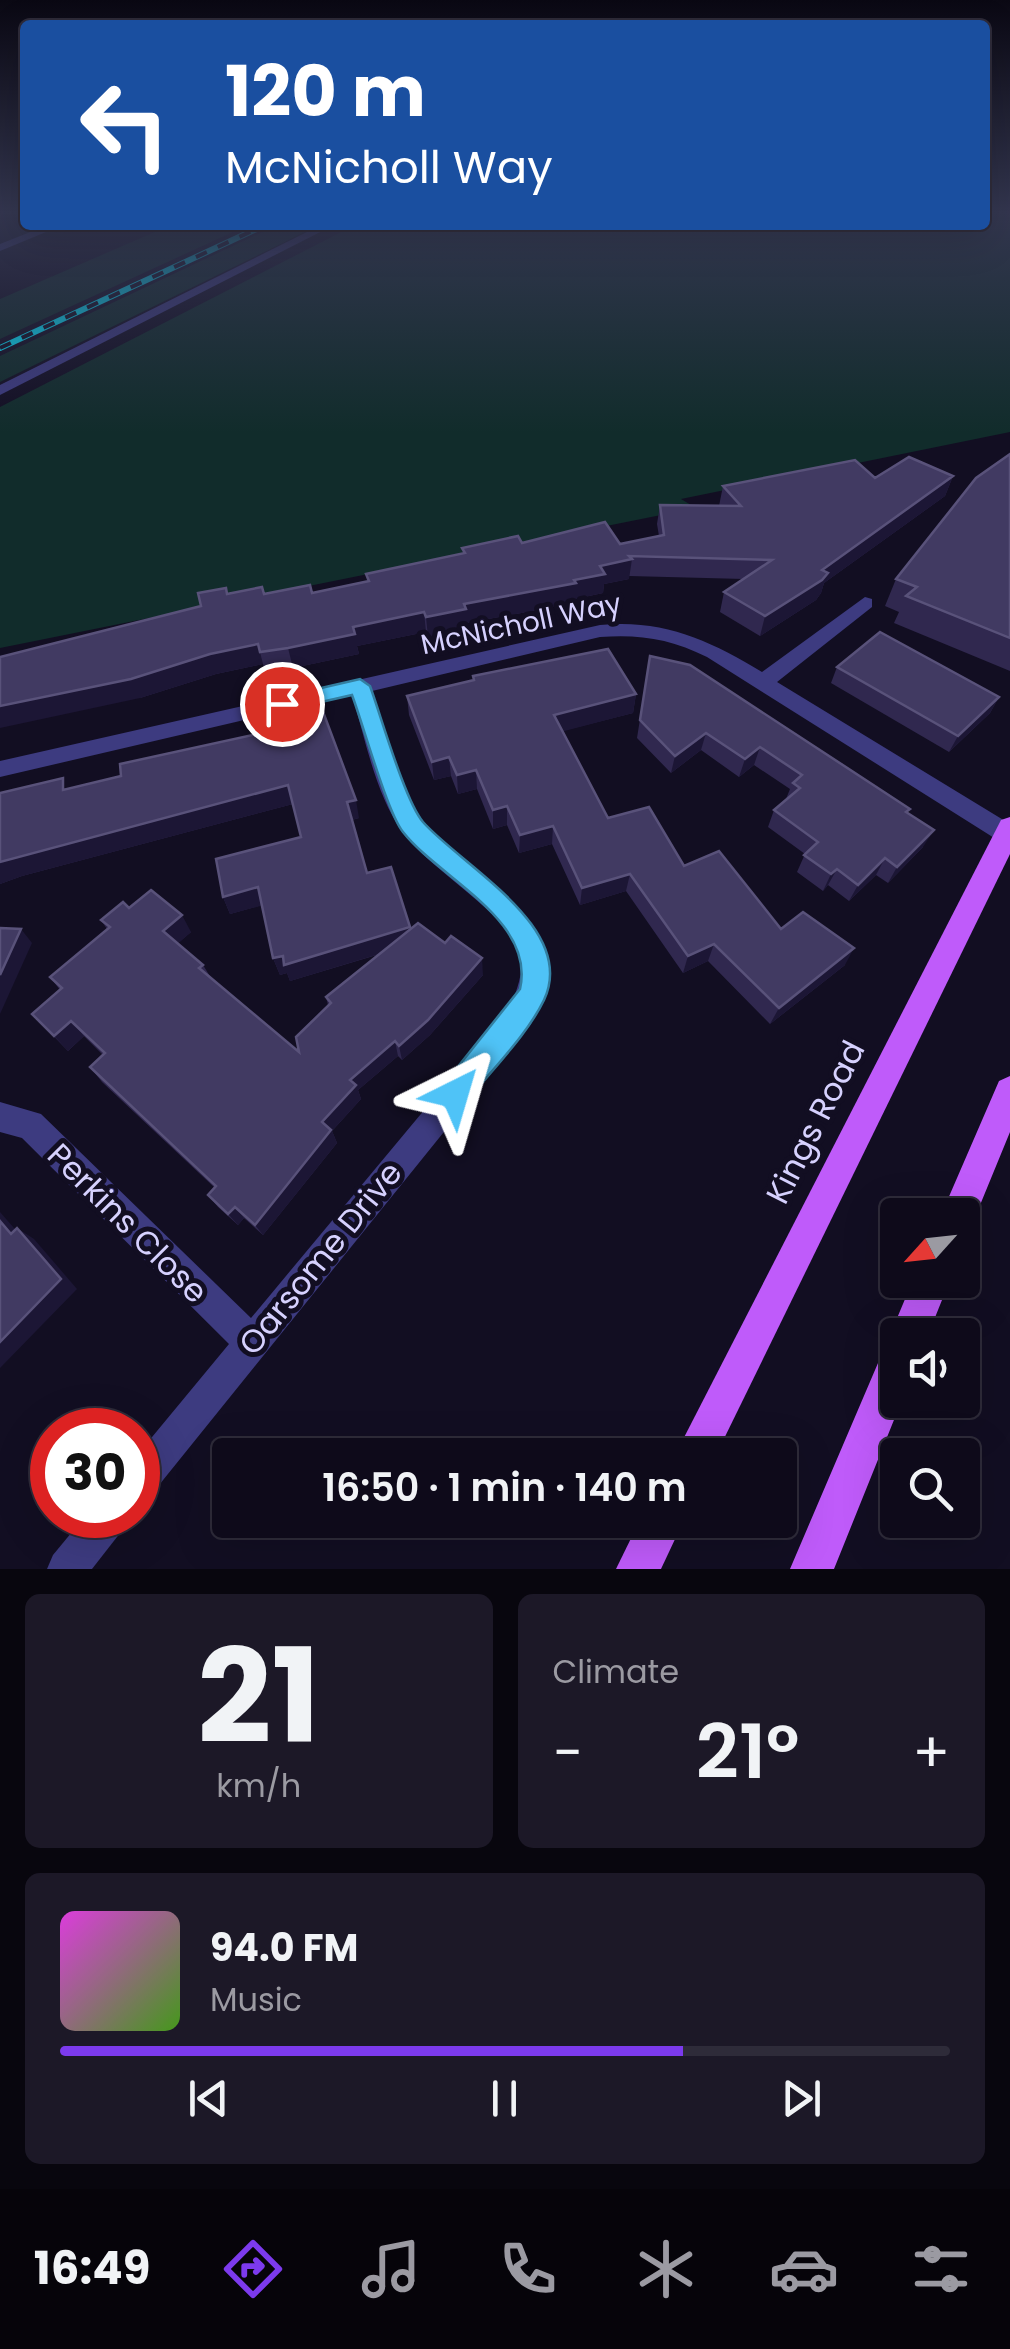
<!DOCTYPE html>
<meta charset="utf-8">
<style>
:root{--surface:#0e0a1a;--page:#1c1827;--text:#f1f3f6;--muted:#9b9aa2;--line:#2e2b39;--accent:#7c3aed}
body{margin:0;font-family:Poppins,sans-serif;background:var(--page);color:var(--text);height:100vh;display:flex;flex-direction:column;font-size:38px;white-space:nowrap}
*{box-sizing:border-box;margin:0}
p{font-size:32px;color:var(--muted)}
.icon{flex:none;width:55px;height:55px;fill:none;stroke:currentColor;stroke-width:2;stroke-linecap:round;stroke-linejoin:round}
.map{position:relative;height:1569px;overflow:hidden}
.panel{display:flex;flex-direction:column;gap:25px;padding:25px;background:#08060e;flex:1}
.panel>*{flex:none}
.guide{position:absolute;left:20px;top:20px;width:970px;height:210px;border-radius:10px;box-shadow:0 10px 40px #0002,0 0 0 2px var(--line);background:#1a4fa0;color:#fff;overflow:hidden}
.needle{width:65px;rotate:243deg}
.controls{position:absolute;left:880px;top:1198px;display:grid;gap:20px}
.controls a{display:grid;place-items:center;width:100px;height:100px;border-radius:10px;background:var(--surface);box-shadow:0 10px 40px #0002,0 0 0 2px var(--line);font-size:50px}
.speed{position:absolute;left:30px;top:1408px;display:flex;gap:20px;font-size:50px;font-weight:700;text-align:center}
.speed>*{display:grid;place-content:center;width:130px;height:130px;border-radius:50%;background:var(--surface);box-shadow:0 10px 40px #0002,0 0 0 2px var(--line);line-height:1}
.speed .limit{border:15px solid #d22;background:#fff;color:#111}
.pin{position:absolute;display:grid;place-items:center;width:85px;height:85px;color:#fff;margin:-42px;border:5px solid #fff;border-radius:50%;box-shadow:0 2px 10px #0007}
.me{position:absolute;width:110px;margin:-55px;rotate:40deg;stroke-linejoin:round;filter:drop-shadow(0 0 8px #0008)}
.turn{display:flex;align-items:center;gap:35px;height:210px;padding:0 40px;font-size:45px}
.turn .icon{width:130px;height:130px;stroke-width:2.5}
.turn b{display:block;font-size:70px;line-height:85px}
.big{font-size:75px;font-weight:600;line-height:1.1}
.panel .tile{flex:1;display:flex;flex-direction:column;justify-content:center;gap:15px;min-width:0;padding:0 35px;border-radius:15px;background:var(--page)}
.panel .dial{align-items:center;gap:0}
.dial b{font-size:130px;line-height:1}
.song{display:flex;align-items:center;gap:30px}
.cover{width:120px;height:120px;border-radius:15px;background:linear-gradient(135deg,hsl(300 70% 55%),hsl(100 70% 35%))}
.played{height:10px;border-radius:5px;background:linear-gradient(90deg,var(--accent) 70%,var(--line) 70%)}
.keys{display:flex;justify-content:space-around;direction:ltr}
.heat{display:flex;justify-content:space-between;align-items:center;font-size:55px;direction:ltr}
.panel .tiles{flex:1;display:grid;gap:25px;grid-template-columns:1fr 1fr}
.tile:last-child{grid-column:span 2}
.trip{position:absolute;left:212px;top:1438px;width:585px;height:100px;border-radius:10px;background:var(--surface);box-shadow:0 10px 40px #0002,0 0 0 2px var(--line);font-weight:600;line-height:100px;text-align:center}
.menu{display:flex;height:160px;justify-content:space-around;align-items:center;background:#06040a;color:var(--muted)}
.menu .icon{width:70px;height:70px}
.menu .current{color:var(--accent)}
.menu b{font-size:45px;color:var(--text)}
.map>svg:first-child{display:block}
.green{fill:#112c2b}
.lines{fill:none;stroke-linecap:round;stroke-linejoin:round}
.minor{fill:#3d3b80;fill-rule:evenodd}
.primary{fill:#bf5bfa;fill-rule:evenodd}
.rail-casing{stroke:#07dbf3;stroke-width:6}
.rail{stroke:#120e22;stroke-width:4;stroke-dasharray:12;stroke-linecap:butt}
.wall{fill:#30284f}
.shaded-wall{fill:#1c1635}
.building{fill:#413a62;stroke:#59527a;stroke-width:2.5}
.route{fill:#4fc3f7;stroke:#337fa1;stroke-width:2.5}
.labels{text-anchor:middle;dominant-baseline:central;stroke-width:10;stroke-linejoin:round;paint-order:stroke}
.street-label{font-size:28px;fill:#d6d1fe;stroke:#120e22}
.near-street-label{font-size:32px;fill:#d6d1fe;stroke:#120e22}
</style>
<div class="map">
<svg width="1010" height="1569" viewBox="0 0 1010 1569">
<rect width="100%" height="100%" fill="#120e22"/>
<g class="green">
<path d="M 985,213 L 1010,213 L 1010,432 L 681,499 L 696,508 L 0,648 L 0,407 L 355,225 L 985,225 Z"/>
<path d="M 171,225 L 248,225 L 0,339 L 0,299 Z"/>
<path d="M 277,225 L 319,225 L 0,382 L 0,356 Z"/>
</g>
<g class="lines">
<g class="minor">
<path d="M 48,225 L 63,225 L 0,251 L 0,244 Z"/>
<path d="M 321,225 L 334,225 L 0,395 L 0,385 Z"/>
<path d="M 865,597 L 872,599 L 872,607 L 777,682 L 1010,824 L 1010,842 L 999,841 L 707,657 C 671,639 640,634 600,637 L 372,691 C 385,732 393,783 420,819 C 456,869 557,909 547,981 C 545,995 536,1011 531,1024 L 151,1495 L 138,1500 L 138,1454 L 229,1344 L 22,1138 L 0,1132 L 0,1102 L 41,1114 L 251,1318 L 510,1007 C 517,990 524,973 520,955 C 511,915 430,870 403,833 C 375,793 366,741 352,695 L 0,777 L 0,761 L 600,625 C 664,619 709,640 762,672 Z"/>
<path d="M 86,1515 L 130,1515 L 124,1528 L 92,1569 L 47,1569 L 53,1555 Z"/>
</g>
<g class="primary">
<path d="M 1010,817 L 1010,854 L 716,1455 L 675,1455 L 1001,820 Z"/>
<path d="M 1010,1076 L 1010,1132 L 971,1227 L 962,1231 L 962,1215 L 941,1215 L 999,1081 Z"/>
<path d="M 913,1280 L 950,1280 L 928,1335 L 898,1335 L 898,1400 L 902,1400 L 834,1569 L 790,1569 L 884,1349 L 894,1345 L 890,1335 Z"/>
<path d="M 640,1520 L 684,1520 L 661,1569 L 616,1569 Z"/>
</g>
<g class="rail-casing">
<path id="rail" d="M 0,348 L 265,225"/>
</g>
<use href="#rail" class="rail"/>
</g>
<g class="wall">
<path d="M 1010,454 L 1010,671 L 894,623 L 899,612 L 885,606 L 896,579 Z"/>
<path d="M 953,476 L 945,496 L 824,583 L 821,593 L 816,600 L 760,636 L 720,612 L 724,592 L 744,579 L 629,576 L 629,579 L 604,584 L 603,593 L 575,599 L 575,603 L 467,623 L 467,629 L 428,637 L 426,632 L 357,646 L 359,654 L 293,668 L 265,672 L 263,664 L 216,674 L 140,698 L 201,606 L 228,594 L 264,594 L 312,593 L 367,581 L 366,574 L 463,553 L 462,548 L 522,543 L 620,544 L 659,536 L 657,524 L 660,505 L 719,506 L 723,486 L 875,478 Z"/>
<path d="M 650,656 L 907,813 L 923,847 L 888,883 L 876,875 L 849,901 L 828,885 L 823,891 L 797,872 L 805,854 L 768,827 L 774,810 L 786,799 L 790,789 L 754,765 L 739,777 L 701,750 L 671,773 L 637,738 Z"/>
<path d="M 837,667 L 999,697 L 990,713 L 949,752 L 831,683 Z"/>
<path d="M 473,676 L 636,694 L 633,713 L 562,731 L 608,818 L 781,929 L 845,965 L 770,1024 L 708,961 L 683,973 L 626,891 L 580,905 L 552,844 L 519,853 L 507,825 L 493,829 L 477,789 L 458,794 L 451,776 L 434,780 L 409,715 L 407,696 L 473,680 Z"/>
<path d="M 120,764 L 359,818 L 352,820 L 367,873 L 410,930 L 483,975 L 430,1035 L 402,1060 L 398,1056 L 358,1090 L 361,1099 L 332,1131 L 337,1143 L 263,1235 L 244,1218 L 238,1225 L 218,1207 L 208,1195 L 215,1188 L 102,1082 L 90,1067 L 103,1055 L 84,1036 L 68,1051 L 32,1014 L 60,990 L 50,977 L 107,929 L 101,920 L 129,908 L 191,932 L 178,943 L 203,965 L 211,978 L 299,1052 L 328,1005 L 326,997 L 380,954 L 290,981 L 287,973 L 280,975 L 273,958 L 262,905 L 230,914 L 223,897 L 301,837 L 293,804 L 22,876 L 0,884 L 0,793 L 70,789 L 121,776 Z"/>
</g>
<g class="shaded-wall">
<path d="M 953,476 L 945,496 L 824,583 L 821,593 L 816,600 L 760,636 L 765,616 L 822,570 Z"/>
<path d="M 632,559 L 629,579 L 604,584 L 603,593 L 575,599 L 575,603 L 467,623 L 467,629 L 428,637 L 426,617 L 464,604 L 574,580 L 600,566 Z"/>
<path d="M 424,612 L 426,632 L 357,646 L 359,654 L 293,668 L 288,648 L 353,627 Z"/>
<path d="M 258,644 L 263,664 L 216,674 L 140,698 L 0,728 L 0,706 L 210,654 Z"/>
<path d="M 636,694 L 633,713 L 553,734 L 554,715 Z"/>
<path d="M 999,697 L 990,713 L 949,752 L 958,736 Z"/>
<path d="M 706,733 L 701,750 L 671,773 L 675,756 Z"/>
<path d="M 760,747 L 754,765 L 739,777 L 745,759 Z"/>
<path d="M 449,757 L 451,776 L 434,780 L 432,762 Z"/>
<path d="M 476,770 L 477,789 L 458,794 L 457,775 Z"/>
<path d="M 288,785 L 293,804 L 22,876 L 0,884 L 0,862 Z"/>
<path d="M 356,800 L 359,818 L 351,820 L 347,802 Z"/>
<path d="M 507,806 L 507,825 L 493,829 L 493,810 Z"/>
<path d="M 553,826 L 552,844 L 519,853 L 520,835 Z"/>
<path d="M 934,830 L 923,847 L 888,883 L 897,867 Z"/>
<path d="M 885,858 L 876,875 L 849,901 L 858,885 Z"/>
<path d="M 837,869 L 828,885 L 823,891 L 831,874 Z"/>
<path d="M 630,874 L 626,891 L 580,905 L 582,888 Z"/>
<path d="M 258,887 L 264,905 L 230,914 L 223,897 Z"/>
<path d="M 182,915 L 191,932 L 173,948 L 163,931 Z"/>
<path d="M 410,927 L 412,944 L 290,981 L 287,973 L 280,975 L 273,958 Z"/>
<path d="M 21,929 L 32,943 L 0,1014 L 0,975 Z"/>
<path d="M 714,944 L 708,961 L 683,973 L 688,956 Z"/>
<path d="M 854,948 L 845,965 L 770,1024 L 779,1008 Z"/>
<path d="M 482,958 L 483,975 L 430,1035 L 402,1060 L 399,1046 Z"/>
<path d="M 71,1021 L 84,1036 L 68,1051 L 54,1036 Z"/>
<path d="M 395,1041 L 398,1056 L 358,1090 L 361,1099 L 332,1131 L 337,1143 L 263,1235 L 255,1225 L 350,1080 Z"/>
<path d="M 235,1207 L 244,1218 L 238,1225 L 228,1214 Z"/>
<path d="M 0,1212 L 28,1244 L 11,1234 L 0,1221 Z"/>
<path d="M 17,1228 L 34,1239 L 77,1289 L 0,1368 L 0,1342 Z"/>
</g>
<g class="building">
<path d="M 1010,454 L 1010,638 L 906,596 L 917,587 L 896,579 L 976,478 Z"/>
<path d="M 909,457 L 953,476 L 822,570 L 828,573 L 822,580 L 765,616 L 724,592 L 772,560 L 629,556 L 632,559 L 600,566 L 605,574 L 574,580 L 576,583 L 464,604 L 466,609 L 426,617 L 424,612 L 353,627 L 355,634 L 288,648 L 260,652 L 258,644 L 210,654 L 131,679 L 0,706 L 0,657 L 201,606 L 198,593 L 226,588 L 227,594 L 262,587 L 264,594 L 310,585 L 312,593 L 369,581 L 366,574 L 465,553 L 462,548 L 518,536 L 522,543 L 605,522 L 620,544 L 664,535 L 660,505 L 741,506 L 723,486 L 855,460 L 875,478 Z"/>
<path d="M 880,632 L 999,697 L 958,736 L 837,667 Z"/>
<path d="M 608,649 L 636,694 L 554,715 L 608,818 L 649,807 L 684,866 L 719,851 L 781,929 L 803,912 L 854,948 L 779,1008 L 714,944 L 688,956 L 630,874 L 582,888 L 553,826 L 520,835 L 507,806 L 493,810 L 476,770 L 457,775 L 449,757 L 432,762 L 407,696 L 474,680 L 473,676 Z"/>
<path d="M 650,656 L 690,665 L 910,809 L 906,812 L 934,830 L 897,867 L 885,858 L 858,885 L 837,869 L 831,874 L 804,855 L 818,842 L 774,810 L 800,788 L 793,783 L 802,775 L 760,747 L 745,759 L 706,733 L 675,756 L 640,720 Z"/>
<path d="M 322,709 L 356,800 L 347,802 L 367,873 L 391,867 L 410,927 L 284,965 L 283,956 L 273,958 L 258,887 L 223,897 L 216,859 L 301,837 L 288,785 L 0,862 L 0,793 L 63,778 L 63,790 L 121,776 L 120,764 L 266,732 L 263,723 Z"/>
<path d="M 151,890 L 182,915 L 163,931 L 203,965 L 199,968 L 299,1052 L 296,1037 L 331,1003 L 326,997 L 418,923 L 445,943 L 451,936 L 482,958 L 428,1020 L 399,1046 L 395,1041 L 350,1080 L 356,1085 L 322,1122 L 331,1130 L 255,1225 L 235,1207 L 228,1214 L 208,1195 L 216,1186 L 90,1067 L 105,1053 L 71,1021 L 54,1036 L 32,1014 L 62,988 L 50,977 L 110,927 L 101,920 L 123,902 L 129,908 Z"/>
<path d="M 0,928 L 21,929 L 0,975 Z"/>
<path d="M 0,1221 L 11,1234 L 17,1228 L 61,1279 L 0,1342 Z"/>
</g>
<linearGradient id="sky" x2="0" y2="1"><stop stop-color="#0a0813"/><stop offset="0.49" stop-color="#33364f"/><stop offset="1" stop-color="#33364f" stop-opacity="0"/></linearGradient>
<rect width="1010" height="433" fill="url(#sky)"/>
<path class="route" d="M 360,679 L 370,686 C 381,716 405,801 423,822 C 462,866 578,928 544,1000 C 526,1037 490,1071 465,1104 L 455,1108 L 445,1104 L 440,1094 L 445,1083 L 520,989 C 536,920 439,878 403,832 C 387,812 363,724 352,695 L 282,711 L 271,704 L 282,697 Z"/>
<g class="labels">
<g class="street-label">
<text transform="translate(521 624) rotate(-12)">McNicholl Way</text>
</g>
<g class="near-street-label">
<text transform="translate(815 1122) rotate(-63)">Kings Road</text>
<text transform="translate(128 1223) rotate(45)">Perkins Close</text>
<text transform="translate(320 1258) rotate(-51)">Oarsome Drive</text>
</g>
</g>
</svg>
<div class="controls">
<a><svg class="needle" viewBox="-14 -14 28 28"><path d="M0-13l5 13h-10z" fill="#e53935"/><path d="M0 13l5-13h-10z" fill="#9b9aa2"/></svg></a>
<a><svg class="icon" aria-label="sound" viewBox="0 0 24 24"><path d="M4 9h4l5-4v14l-5-4H4zM17 9q2 3 0 6"/></svg></a>
<a><svg class="icon" aria-label="search" viewBox="0 0 24 24"><circle cx="10" cy="10" r="6"/><path d="M15 15l6 6"/></svg></a>
</div>
<div class="speed"><div class="limit">30</div></div>
<div class="pin" style="left:282px;top:704px;background:#d93025"><svg class="icon" aria-label="arrive" viewBox="0 0 24 24"><path d="M6 21V4h12l-3 4 3 4H6"/></svg></div>
<svg class="me" style="left:455px;top:1094px" viewBox="-20 -20 40 40"><path d="M0-17L14 15 0 8-14 15z" fill="#4fc3f7" stroke="#fff" stroke-width="4"/></svg>
<div class="trip">16:50 · 1 min · 140 m</div>
<div class="guide">
<div class="turn"><svg class="icon" aria-label="left" viewBox="0 0 24 24"><path d="M17 20v-9H6M10 6l-5 5 5 5"/></svg><div><b>120 m</b>McNicholl Way</div></div>
</div>
</div>
<section class="panel">
<div class="tiles">
<div class="tile dial"><b>21</b><p>km/h</p></div>
<div class="tile"><p>Climate</p>
<div class="heat"><a>−</a><b class="big">21°</b><a>+</a></div>
</div>
<div class="tile">
<div class="song"><i class="cover"></i><div><b>94.0 FM</b><p>Music</p></div></div>
<div class="played"></div>
<div class="keys"><svg class="icon" aria-label="previous" viewBox="0 0 24 24"><path d="M18 5L8 12l10 7zM5 5v14"/></svg><svg class="icon" aria-label="pause" viewBox="0 0 24 24"><path d="M8 5v14M16 5v14"/></svg><svg class="icon" aria-label="next" viewBox="0 0 24 24"><path d="M6 5l10 7-10 7zM19 5v14"/></svg></div>
</div>
</div>
</section>
<nav class="menu">
<b>16:49</b>
<svg class="icon current" aria-label="directions" viewBox="0 0 24 24"><path d="M12 3l9 9-9 9-9-9zM9 14v-3h6M13 9l2 2-2 2"/></svg>
<svg class="icon" aria-label="music" viewBox="0 0 24 24"><path d="M9 18V5l10-2v13"/><circle cx="6" cy="18" r="3"/><circle cx="16" cy="16" r="3"/></svg>
<svg class="icon" aria-label="phone" viewBox="0 0 24 24"><path d="M5 4h4l2 5-3 2q2 4 5 5l2-3 5 2v4C11 20 4 13 5 4z"/></svg>
<svg class="icon" aria-label="climate" viewBox="0 0 24 24"><path d="M12 3v18M4 7l16 10M4 17L20 7"/></svg>
<svg class="icon" aria-label="car" viewBox="0 0 24 24"><path d="M5 17H2v-5l4-1 3-4h7l3 4 3 1v5h-3M9 17h6M6 11h13"/><circle cx="7" cy="17" r="2"/><circle cx="17" cy="17" r="2"/></svg>
<svg class="icon" aria-label="filters" viewBox="0 0 24 24"><path d="M4 7h16M4 17h16"/><circle cx="9" cy="7" r="2"/><circle cx="15" cy="17" r="2"/></svg>
</nav>
